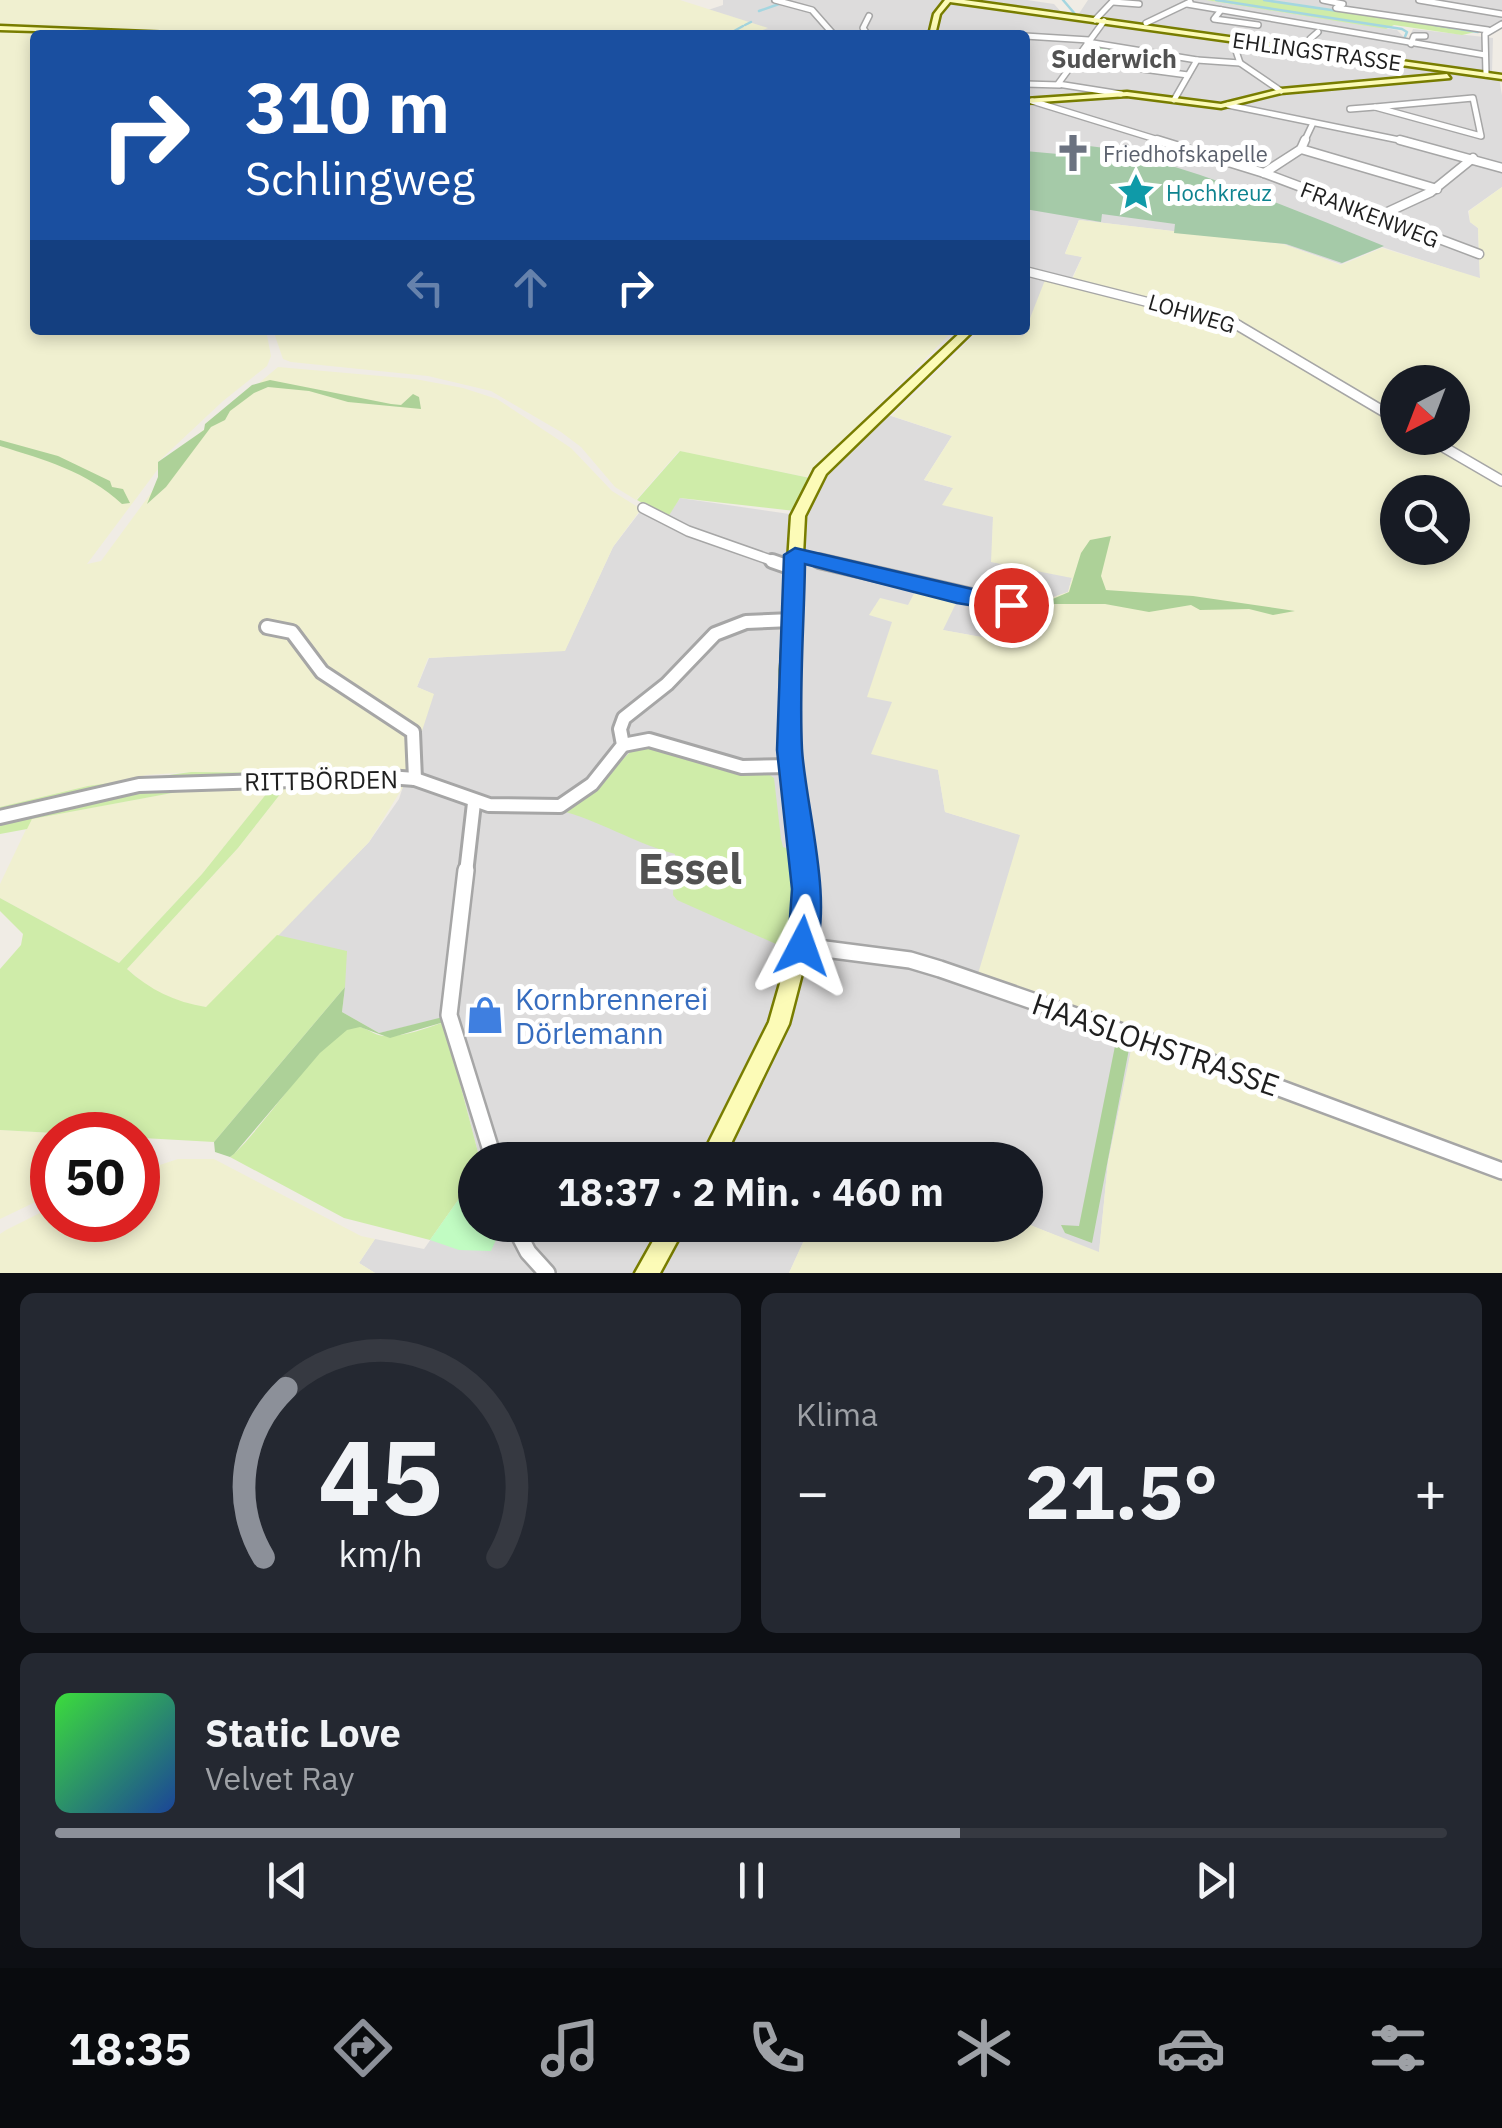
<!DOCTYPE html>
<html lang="de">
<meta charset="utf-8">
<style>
:root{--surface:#171b24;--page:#242831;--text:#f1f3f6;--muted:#9ea1a6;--line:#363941;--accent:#8c9099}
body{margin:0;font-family:"IBM Plex Sans",sans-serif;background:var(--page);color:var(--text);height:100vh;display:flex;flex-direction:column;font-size:38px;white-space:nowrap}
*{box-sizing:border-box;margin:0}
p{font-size:32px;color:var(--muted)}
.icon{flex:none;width:55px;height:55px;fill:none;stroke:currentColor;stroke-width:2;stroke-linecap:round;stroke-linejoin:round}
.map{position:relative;height:1273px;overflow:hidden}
.sheet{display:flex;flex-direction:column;gap:20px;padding:20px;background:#0d0f14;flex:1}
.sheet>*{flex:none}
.banner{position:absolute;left:30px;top:30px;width:1000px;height:305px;border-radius:10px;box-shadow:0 5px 15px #0003;background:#1a4fa0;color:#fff;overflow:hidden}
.needle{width:65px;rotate:222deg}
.buttons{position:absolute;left:1380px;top:365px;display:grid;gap:20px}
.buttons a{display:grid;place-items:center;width:90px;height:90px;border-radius:50%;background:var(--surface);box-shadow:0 5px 15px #0003;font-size:50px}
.speed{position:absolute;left:30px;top:1112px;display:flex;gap:20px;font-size:50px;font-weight:700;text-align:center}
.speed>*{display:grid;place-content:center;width:130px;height:130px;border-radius:50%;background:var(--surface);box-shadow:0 5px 15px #0003;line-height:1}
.speed .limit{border:15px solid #d22;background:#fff;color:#111}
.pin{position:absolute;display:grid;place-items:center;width:85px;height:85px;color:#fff;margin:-42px;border:5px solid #fff;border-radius:50%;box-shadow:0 2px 10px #0007}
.me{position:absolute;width:110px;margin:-55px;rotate:4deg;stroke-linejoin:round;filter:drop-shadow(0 0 8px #0008)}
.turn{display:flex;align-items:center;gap:35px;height:210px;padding:0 50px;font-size:45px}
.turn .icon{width:130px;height:130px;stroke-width:2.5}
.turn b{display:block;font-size:70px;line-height:85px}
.lanes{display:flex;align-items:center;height:95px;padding:0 50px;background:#0003;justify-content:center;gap:50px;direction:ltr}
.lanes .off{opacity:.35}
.big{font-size:75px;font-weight:700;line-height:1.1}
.sheet .card{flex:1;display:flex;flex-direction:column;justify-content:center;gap:15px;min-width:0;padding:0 35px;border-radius:15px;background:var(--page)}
.sheet .dial{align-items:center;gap:0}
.dial svg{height:260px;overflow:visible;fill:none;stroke:var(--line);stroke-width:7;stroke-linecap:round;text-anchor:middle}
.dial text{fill:var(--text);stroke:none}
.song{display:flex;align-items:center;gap:30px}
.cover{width:120px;height:120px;border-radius:15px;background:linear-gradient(135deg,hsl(120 70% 55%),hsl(220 70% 35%))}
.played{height:10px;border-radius:5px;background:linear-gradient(90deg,var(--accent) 65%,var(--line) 65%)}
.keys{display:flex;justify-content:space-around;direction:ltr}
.heat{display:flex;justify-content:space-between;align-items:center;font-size:55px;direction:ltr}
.sheet .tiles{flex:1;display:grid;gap:20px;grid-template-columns:1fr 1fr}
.card:last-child{grid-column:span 2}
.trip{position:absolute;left:458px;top:1142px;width:585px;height:100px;border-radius:50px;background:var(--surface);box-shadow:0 5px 15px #0003;font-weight:700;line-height:100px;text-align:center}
.tab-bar{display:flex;height:160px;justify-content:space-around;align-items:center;background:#090b0e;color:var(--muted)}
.tab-bar .icon{width:70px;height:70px}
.tab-bar .current{color:var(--accent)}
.tab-bar b{font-size:45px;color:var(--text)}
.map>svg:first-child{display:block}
.residential{fill:#dddcdc}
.farmland{fill:#f0f0d0;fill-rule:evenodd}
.grass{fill:#cfeca9}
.forest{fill:#add198}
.cemetery{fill:#a5caa8}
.park{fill:#c1fcc2}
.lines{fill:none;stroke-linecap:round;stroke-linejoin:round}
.stream{stroke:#a4d6e0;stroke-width:2.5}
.street-far4-casing{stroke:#a6a6a6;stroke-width:8}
.street-far3-casing{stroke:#a6a6a6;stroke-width:11}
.street-far2-casing{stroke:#a6a6a6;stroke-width:12}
.street-far1-casing{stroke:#a6a6a6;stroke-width:18}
.street-casing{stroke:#a6a6a6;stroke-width:20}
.secondary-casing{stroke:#787d00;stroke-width:5}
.street-far4{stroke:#fff;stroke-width:5}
.street-far3{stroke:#fff;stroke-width:8}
.street-far2{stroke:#fff;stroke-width:9}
.street-far1{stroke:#fff;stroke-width:12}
.street{stroke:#fff;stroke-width:15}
.secondary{fill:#fcfbb7;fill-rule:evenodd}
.route{fill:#1a73e8;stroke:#114b97;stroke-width:2.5}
.labels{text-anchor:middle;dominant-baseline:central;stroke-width:10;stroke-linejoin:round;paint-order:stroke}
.far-street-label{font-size:22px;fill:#1f1f1f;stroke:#fff}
.far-worship-label{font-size:22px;fill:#5b616d;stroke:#fff;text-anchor:start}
.far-culture-label{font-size:22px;fill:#0d838f;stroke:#fff;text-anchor:start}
.far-quarter-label{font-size:25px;font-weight:bold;fill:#525252;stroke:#fff}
.street-label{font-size:25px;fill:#1f1f1f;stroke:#fff}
.near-shop-label{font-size:30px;fill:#366cbe;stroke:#fff;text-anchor:start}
.near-street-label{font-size:30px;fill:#1f1f1f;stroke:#fff}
.near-district-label{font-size:42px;font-weight:bold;fill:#525252;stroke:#fff}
</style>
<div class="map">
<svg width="1502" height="1273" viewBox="0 0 1502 1273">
<rect width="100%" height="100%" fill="#f0ece5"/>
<g class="residential">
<path d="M 723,0 L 1027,0 L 1054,4 L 1063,14 L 1078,15 L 1088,0 L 1206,0 L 1397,30 L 1408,41 L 1413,29 L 1493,38 L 1492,73 L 1499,78 L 1502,95 L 1502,187 L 1468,211 L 1470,222 L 1478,228 L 1480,279 L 1382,247 L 1341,264 L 1283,244 L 1079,220 L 1065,253 L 1082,257 L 1071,280 L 1023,336 L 1003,330 L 1025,330 L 1025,35 L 749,35 L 766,28 L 708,10 L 723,5 Z"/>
<path d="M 1270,0 L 1502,0 L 1502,25 L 1489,32 Z"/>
<path d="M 888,415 L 952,436 L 924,480 L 953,488 L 993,517 L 992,562 L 1072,577 L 1068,592 L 1018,609 L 987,638 L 942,630 L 957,599 L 908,605 L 892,621 L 892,701 L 938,770 L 945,812 L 1021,835 L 1135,1034 L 1108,1162 L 1099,1253 L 1025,1223 L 1025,1160 L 865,1160 L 845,1152 L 841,1160 L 480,1160 L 443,1018 L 379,1033 L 342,1012 L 345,987 L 277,935 L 369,842 L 399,799 L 433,694 L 417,687 L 429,658 L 565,650 L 613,547 L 639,513 L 667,517 L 680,498 L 803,516 L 828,468 Z"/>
<path d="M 475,1176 L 475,1225 L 811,1225 L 789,1273 L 375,1273 L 359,1263 L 375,1239 L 424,1249 Z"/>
</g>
<g class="farmland">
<path d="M 0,0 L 680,0 L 768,28 L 749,35 L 210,35 L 0,26 Z"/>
<path d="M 0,29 L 148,35 L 35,35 L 35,330 L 266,330 L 271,356 L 267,366 L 223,401 L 158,462 L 158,469 L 87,564 L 101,561 L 187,444 L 278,367 L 415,379 L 463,388 L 497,399 L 571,448 L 612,491 L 641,509 L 613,547 L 565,651 L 428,658 L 417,687 L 434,694 L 408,774 L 191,772 L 147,775 L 0,807 Z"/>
<path d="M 1502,187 L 1502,1273 L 789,1273 L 811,1225 L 1025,1223 L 1099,1252 L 1108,1162 L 1134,1035 L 977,977 L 1020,835 L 945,812 L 938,770 L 871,754 L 892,702 L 867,697 L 892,622 L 869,615 L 880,598 L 908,605 L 917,588 L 958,599 L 943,630 L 987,638 L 1018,609 L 1068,592 L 1072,578 L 991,562 L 993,517 L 942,505 L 953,488 L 924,480 L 952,436 L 892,416 L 980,330 L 1003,330 L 1023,336 L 1047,275 L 1072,280 L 1082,257 L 1065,254 L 1079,220 L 1283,244 L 1341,265 L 1382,248 L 1480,278 L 1478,228 L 1470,222 L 1469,211 ZM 1398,382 L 1452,382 L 1452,438 L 1398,438 ZM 1398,492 L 1452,492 L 1452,548 L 1398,548 Z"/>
<path d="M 273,330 L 954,330 L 806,477 L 679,451 L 636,500 L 615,487 L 581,447 L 561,432 L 491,391 L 428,376 L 291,362 L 283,359 Z"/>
<path d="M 403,787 L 369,842 L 214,1002 L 206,1007 L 185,1004 L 151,989 L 127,969 L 238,848 L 285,788 Z"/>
<path d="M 199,788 L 271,788 L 202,874 L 119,963 L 0,898 L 0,884 L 31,819 Z"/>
<path d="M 0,1130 L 86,1135 L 52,1135 L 52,1194 L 0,1219 Z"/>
<path d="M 214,1159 L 361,1236 L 375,1239 L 359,1263 L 375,1273 L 0,1273 L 0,1234 L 6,1230 L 52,1207 L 52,1220 L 138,1220 L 138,1172 L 178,1159 Z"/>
</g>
<g class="grass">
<path d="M 1206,0 L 1270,0 L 1480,31 L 1462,35 L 1394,25 L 1386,29 Z"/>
<path d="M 680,451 L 810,478 L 795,511 L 680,498 L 668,517 L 637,500 Z"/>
<path d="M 655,746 L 739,772 L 767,773 L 774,778 L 781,839 L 783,847 L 791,850 L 793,913 L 787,949 L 677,900 L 673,895 L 675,854 C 634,843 599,820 558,810 L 596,787 L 632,750 Z"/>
<path d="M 191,772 L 408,774 L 403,787 L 285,788 L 238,848 L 127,969 C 150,990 175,1002 206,1007 L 277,935 L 347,951 L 345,987 L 214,1142 L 0,1130 L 0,969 L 21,945 L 23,934 L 0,911 L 0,898 L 119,963 L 202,874 L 271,788 L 199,788 L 32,819 L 27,829 L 0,834 L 0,807 L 88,786 Z"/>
<path d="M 444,1022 L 480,1160 L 475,1160 L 475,1176 L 430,1240 L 344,1218 L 230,1157 C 260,1134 325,1031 354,1027 C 364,1025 373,1035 383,1036 C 405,1037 424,1029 444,1022 Z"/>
</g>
<g class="forest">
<path d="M 270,380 L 391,404 L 401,405 L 413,394 L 419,397 L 421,409 L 348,402 L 309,391 L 268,387 L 254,393 L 230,411 L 225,420 L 211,427 L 166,487 L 147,504 L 158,477 L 158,462 L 204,430 L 205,424 L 252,385 Z"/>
<path d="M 0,440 L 58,456 L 110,481 L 112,487 L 123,489 L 130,503 L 122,504 C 86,471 45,460 0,446 Z"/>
<path d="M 1111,536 L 1101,576 L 1106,590 L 1193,596 L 1295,611 L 1273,615 L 1249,609 L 1200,610 L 1191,605 L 1149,612 L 1105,604 L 1041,604 L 1069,592 L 1081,553 L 1090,540 Z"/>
<path d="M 345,987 L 342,1012 L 379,1033 L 443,1017 L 444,1022 L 390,1038 L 360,1027 L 347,1030 L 320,1053 L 234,1154 L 230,1157 L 215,1152 L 214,1142 Z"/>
<path d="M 1067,1017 L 1122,1037 L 1129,1049 L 1092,1243 L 1065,1233 L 1061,1225 L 1079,1226 L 1116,1041 Z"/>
</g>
<path class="cemetery" d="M 1073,144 L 1105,148 L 1102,151 C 1119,167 1153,160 1175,167 C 1246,189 1315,218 1384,246 L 1342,263 L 1286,244 L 1174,233 L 1175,224 L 1102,214 L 1101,222 L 1025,209 L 1025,151 L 1058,154 L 1062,147 L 1071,148 Z"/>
<g class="park">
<path d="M 1090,47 L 1162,55 L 1154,68 L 1083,60 Z"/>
<path d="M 475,1176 L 475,1225 L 498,1225 L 500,1231 L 491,1251 L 459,1250 L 430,1240 Z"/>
</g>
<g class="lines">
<g class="stream">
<path d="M 1063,0 L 1075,14"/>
<path d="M 1216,0 L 1402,29 L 1407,32 L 1404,39"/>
<path d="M 1264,0 L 1338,11"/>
<path d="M 759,11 L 779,4"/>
<path d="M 745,25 L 751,22"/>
<path d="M 1435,25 L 1478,32"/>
<path d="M 727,35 L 743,26"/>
</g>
<g class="street-far4-casing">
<g id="street-far4">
<path d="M 775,0 L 812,10 L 834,35"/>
<path d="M 1323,0 L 1343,4 L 1336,8 L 1488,30"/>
<path d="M 1419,0 L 1502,14"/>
<path d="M 1113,2 L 1139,4"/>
<path d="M 1187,4 L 1485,55"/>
<path d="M 1221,10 L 1214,19 L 1258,25"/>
<path d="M 1095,20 L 1114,0"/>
<path d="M 1104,21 L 1058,84 L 1121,94"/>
<path d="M 1146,23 L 1190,2"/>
<path d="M 770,35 L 821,35"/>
<path d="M 868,35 L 863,28 L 869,16"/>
<path d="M 1005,35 L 1014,35"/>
<path d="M 1025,36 L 1089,40"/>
<path d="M 1310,39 L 1318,32"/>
<path d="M 1243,41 L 1236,51 L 1240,63 L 1281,91"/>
<path d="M 1087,42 L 1197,60 L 1174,100"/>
<path d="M 1411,44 L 1414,36 L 1425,36"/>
<path d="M 1075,60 L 1188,75"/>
<path d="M 1197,60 L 1240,63"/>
<path d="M 1486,74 L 1485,34 L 1502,24"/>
<path d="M 1025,84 L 1060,85"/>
<path d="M 1473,98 L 1481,136 L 1375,107 Z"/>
<path d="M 1032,101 L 1165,142"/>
<path d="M 1228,105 L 1409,142"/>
<path d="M 1350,109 L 1375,107"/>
<path d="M 1304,142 L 1313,123"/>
</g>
</g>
<g class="street-far3-casing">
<g id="street-far3">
<path d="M 1157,140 L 1264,173 L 1479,254"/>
<path d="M 1400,140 L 1502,168"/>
<path d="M 1301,149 L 1437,189"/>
<path d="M 1264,173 L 1301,149 L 1305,140"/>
<path d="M 1377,217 L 1431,192 L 1473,158"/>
<path d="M 1025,271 L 1238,325"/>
</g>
</g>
<g class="street-far2-casing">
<g id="street-far2">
<path d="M 1234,323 L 1398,420"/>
<path d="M 1428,438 L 1502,481"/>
<path d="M 643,508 L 688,531 L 779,563"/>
<path d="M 795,555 L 829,563"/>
</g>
</g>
<g class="street-far1-casing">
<g id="street-far1">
<path d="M 772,561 L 795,569"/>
<path d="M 819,561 L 1011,605"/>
<path d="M 267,627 L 292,632 L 322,672 L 413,732 L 415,779"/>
<path d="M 623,745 L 649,740 L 742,767 L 792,766"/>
<path d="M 0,817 L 139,785 L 388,777 L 415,779 L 489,805 L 560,806 L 592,784 L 623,745 L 620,729 L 624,718 L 667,684 L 715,634 L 746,622 L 792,620"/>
<path d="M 466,873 L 474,803"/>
</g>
</g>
<g class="street-casing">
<g id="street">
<path d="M 466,870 L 449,1015 L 494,1160"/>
<path d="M 802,946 L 910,960 L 940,969 L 1215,1064 L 1502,1171"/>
<path d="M 514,1225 L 528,1252 L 547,1273"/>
</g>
</g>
<g class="secondary-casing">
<g id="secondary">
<path d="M 945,0 L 964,0 L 1502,75 L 1502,79 L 950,2 L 940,14 L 935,35 L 929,35 L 934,14 Z"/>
<path d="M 0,26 L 172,33 L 175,35 L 0,30 Z"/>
<path d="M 1447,74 L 1450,78 L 1281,93 L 1221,108 L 1127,96 L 1025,103 L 1025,99 L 1127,92 L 1221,104 L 1281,89 Z"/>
<path d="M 963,330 L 974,330 L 826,474 L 805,516 L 797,670 L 798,750 L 813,859 L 813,931 L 789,1024 L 723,1160 L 700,1160 L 769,1022 L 795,931 L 795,859 L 782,750 L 781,670 L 791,516 L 815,469 Z"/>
<path d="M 662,1225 L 686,1225 L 660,1273 L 635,1273 Z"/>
</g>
</g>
<use href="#street-far4" class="street-far4"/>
<use href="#street-far3" class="street-far3"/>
<use href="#street-far2" class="street-far2"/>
<use href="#street-far1" class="street-far1"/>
<use href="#street" class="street"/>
<use href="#secondary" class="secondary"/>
</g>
<path class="route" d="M 795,548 L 1011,598 L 1022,605 L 1011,612 L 957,603 L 805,564 C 804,625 799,688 802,749 C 805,803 835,907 813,955 L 802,959 L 792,955 L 788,946 L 792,889 L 777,750 L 784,555 Z"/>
<defs>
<g id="church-bare" transform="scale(3)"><path d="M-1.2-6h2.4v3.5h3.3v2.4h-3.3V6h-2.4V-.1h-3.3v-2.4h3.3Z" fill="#6b7280" stroke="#fff" stroke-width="2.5" paint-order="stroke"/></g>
<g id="sight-bare" transform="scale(3)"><path d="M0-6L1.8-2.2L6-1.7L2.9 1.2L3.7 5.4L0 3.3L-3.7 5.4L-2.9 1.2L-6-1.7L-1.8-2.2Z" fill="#0f9aa8" stroke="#fff" stroke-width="2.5" paint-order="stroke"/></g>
<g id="shop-bare" transform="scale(3)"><path d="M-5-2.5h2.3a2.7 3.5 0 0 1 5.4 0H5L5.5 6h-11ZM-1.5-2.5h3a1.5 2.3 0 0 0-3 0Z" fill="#3f7fe0" stroke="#fff" stroke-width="2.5" paint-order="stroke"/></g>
</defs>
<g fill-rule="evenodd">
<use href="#church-bare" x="1073" y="153"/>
<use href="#sight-bare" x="1136" y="192"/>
<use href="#shop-bare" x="485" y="1015"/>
</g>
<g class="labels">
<g class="far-street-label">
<text transform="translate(1317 51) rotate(8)">EHLINGSTRASSE</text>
<text transform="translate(1370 214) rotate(21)">FRANKENWEG</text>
<text transform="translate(1192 313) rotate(16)">LOHWEG</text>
</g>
<g class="far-worship-label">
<text x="1103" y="153">Friedhofskapelle</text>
</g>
<g class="far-culture-label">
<text x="1166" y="192">Hochkreuz</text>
</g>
<g class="far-quarter-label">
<text x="1114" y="58">Suderwich</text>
</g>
<g class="street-label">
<text transform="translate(321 780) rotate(-1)">RITTBÖRDEN</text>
</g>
<g class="near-shop-label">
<text x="515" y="998">Kornbrennerei<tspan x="515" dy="34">Dörlemann</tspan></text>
</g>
<g class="near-street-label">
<text transform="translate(1156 1044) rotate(19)">HAASLOHSTRASSE</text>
</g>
<g class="near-district-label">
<text x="690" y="868">Essel</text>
</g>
</g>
</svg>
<div class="buttons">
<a><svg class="needle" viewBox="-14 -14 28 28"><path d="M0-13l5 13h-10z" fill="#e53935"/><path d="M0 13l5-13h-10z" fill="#9ea1a6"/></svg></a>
<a><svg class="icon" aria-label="search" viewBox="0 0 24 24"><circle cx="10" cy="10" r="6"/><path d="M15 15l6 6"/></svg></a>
</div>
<div class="speed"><div class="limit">50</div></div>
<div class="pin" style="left:1011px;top:605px;background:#d93025"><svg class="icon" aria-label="arrive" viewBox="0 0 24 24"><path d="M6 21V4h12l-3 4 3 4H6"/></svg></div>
<svg class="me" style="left:802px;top:946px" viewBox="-20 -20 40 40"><path d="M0-17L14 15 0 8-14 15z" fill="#1a73e8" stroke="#fff" stroke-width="4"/></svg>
<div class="trip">18:37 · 2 Min. · 460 m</div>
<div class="banner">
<div class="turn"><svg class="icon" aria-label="right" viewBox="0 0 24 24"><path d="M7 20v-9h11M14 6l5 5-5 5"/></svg><div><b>310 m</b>Schlingweg</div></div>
<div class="lanes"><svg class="icon off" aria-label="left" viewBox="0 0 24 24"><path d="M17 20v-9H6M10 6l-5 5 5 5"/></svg><svg class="icon off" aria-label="ahead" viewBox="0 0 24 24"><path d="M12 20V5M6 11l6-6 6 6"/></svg><svg class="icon" aria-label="right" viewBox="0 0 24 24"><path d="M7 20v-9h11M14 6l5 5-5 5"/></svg></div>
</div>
</div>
<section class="sheet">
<div class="tiles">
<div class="card dial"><svg viewBox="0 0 100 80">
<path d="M14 69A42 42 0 1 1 86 69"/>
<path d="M14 69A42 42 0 0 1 21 17" stroke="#8c9099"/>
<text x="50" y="56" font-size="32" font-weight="700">45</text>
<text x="50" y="72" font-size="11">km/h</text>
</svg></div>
<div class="card"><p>Klima</p>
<div class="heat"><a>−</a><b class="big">21.5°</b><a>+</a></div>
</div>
<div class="card">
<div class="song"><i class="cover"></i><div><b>Static Love</b><p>Velvet Ray</p></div></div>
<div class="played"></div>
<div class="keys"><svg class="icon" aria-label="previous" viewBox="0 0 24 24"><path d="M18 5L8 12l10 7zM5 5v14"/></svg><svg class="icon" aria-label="pause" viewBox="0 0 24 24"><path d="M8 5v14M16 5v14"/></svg><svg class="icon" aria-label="next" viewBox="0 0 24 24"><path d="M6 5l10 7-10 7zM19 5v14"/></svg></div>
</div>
</div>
</section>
<nav class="tab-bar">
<b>18:35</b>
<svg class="icon current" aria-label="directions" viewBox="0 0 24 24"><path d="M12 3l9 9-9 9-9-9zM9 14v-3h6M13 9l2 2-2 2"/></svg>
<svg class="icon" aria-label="music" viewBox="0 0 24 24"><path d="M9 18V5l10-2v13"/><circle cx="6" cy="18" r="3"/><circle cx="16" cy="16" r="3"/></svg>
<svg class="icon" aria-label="phone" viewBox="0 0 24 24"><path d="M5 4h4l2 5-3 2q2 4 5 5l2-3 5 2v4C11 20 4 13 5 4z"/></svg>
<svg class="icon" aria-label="climate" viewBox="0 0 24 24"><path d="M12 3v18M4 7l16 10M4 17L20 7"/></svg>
<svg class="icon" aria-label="car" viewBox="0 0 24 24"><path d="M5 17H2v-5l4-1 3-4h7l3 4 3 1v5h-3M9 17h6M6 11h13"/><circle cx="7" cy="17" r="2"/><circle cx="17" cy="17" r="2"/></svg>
<svg class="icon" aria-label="filters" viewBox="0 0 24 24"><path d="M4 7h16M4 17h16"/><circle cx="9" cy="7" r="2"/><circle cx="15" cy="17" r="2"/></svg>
</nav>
